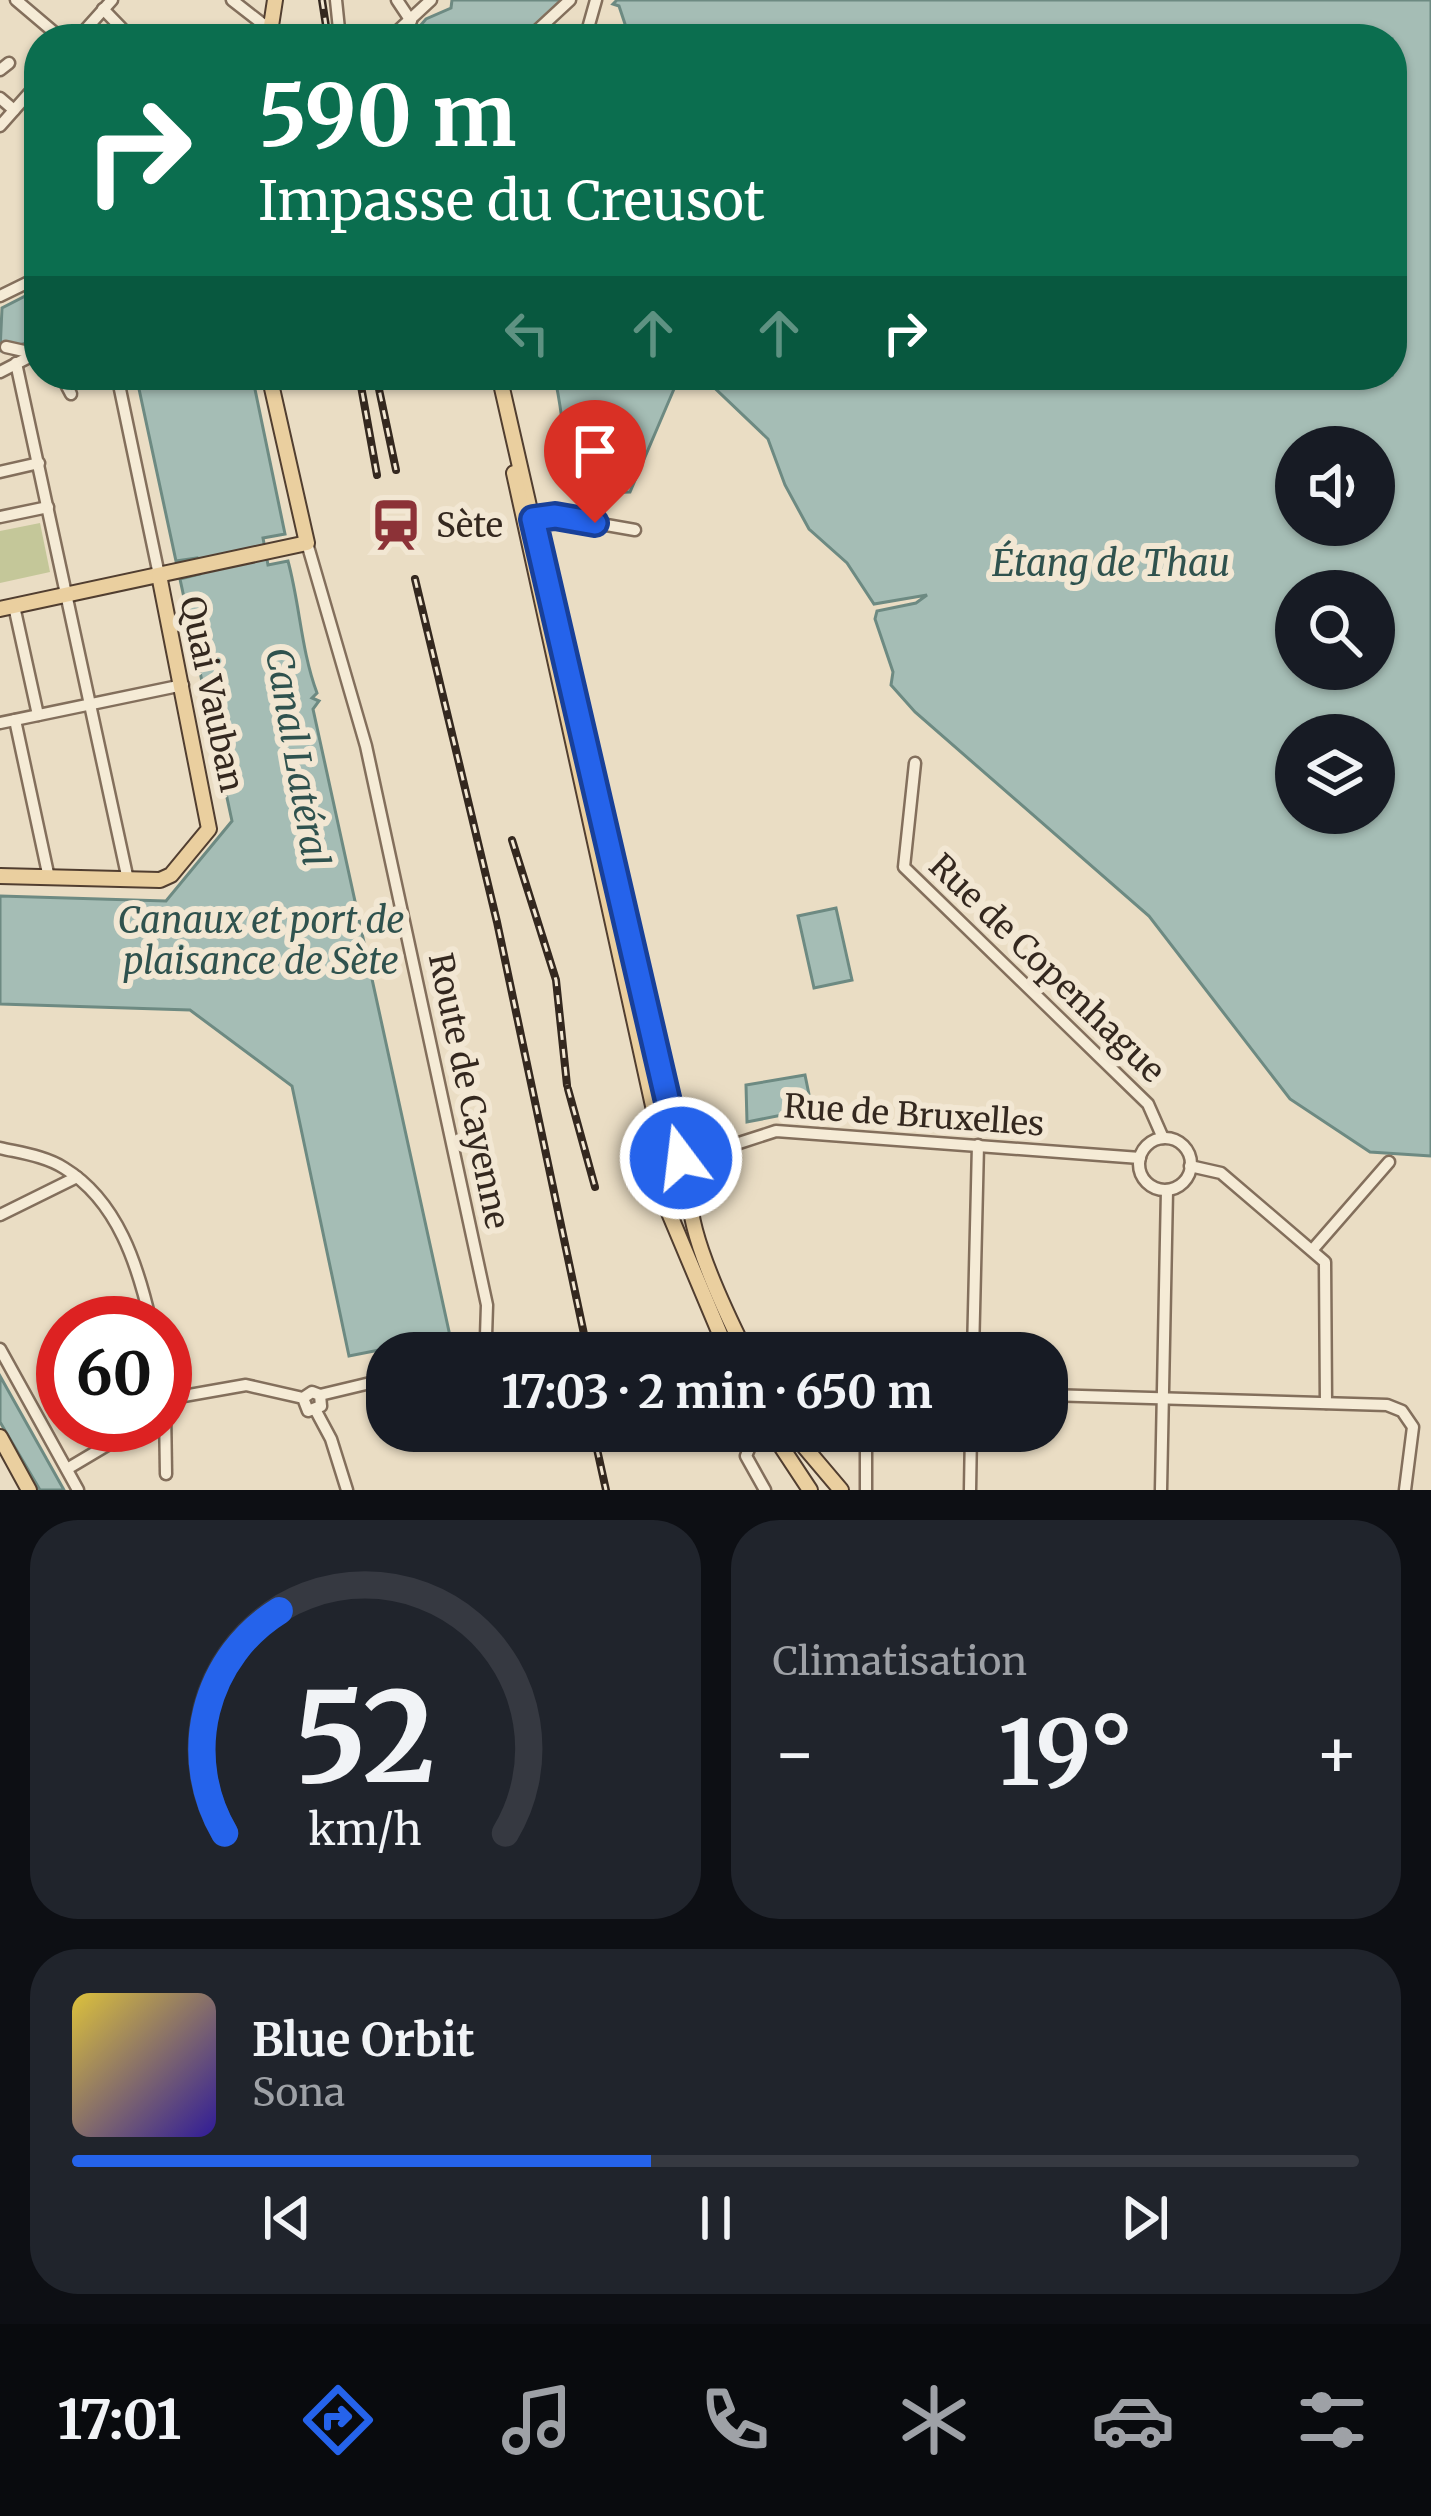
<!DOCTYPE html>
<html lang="fr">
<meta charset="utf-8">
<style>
:root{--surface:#171b24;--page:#20242c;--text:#f1f3f6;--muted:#9ea1a6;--line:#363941;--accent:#2563eb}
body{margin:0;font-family:Merriweather,serif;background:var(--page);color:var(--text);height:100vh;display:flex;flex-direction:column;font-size:45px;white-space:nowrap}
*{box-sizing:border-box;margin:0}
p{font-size:39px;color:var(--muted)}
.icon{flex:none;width:66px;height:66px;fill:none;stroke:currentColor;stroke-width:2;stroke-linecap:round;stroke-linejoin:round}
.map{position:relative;height:1490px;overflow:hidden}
.side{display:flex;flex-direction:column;gap:30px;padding:30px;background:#0d0f14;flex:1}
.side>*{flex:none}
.hud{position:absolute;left:24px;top:24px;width:1383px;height:366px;border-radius:48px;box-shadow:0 3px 9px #0004;background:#0b6e4f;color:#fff;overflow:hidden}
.controls{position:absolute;left:1275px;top:426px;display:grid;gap:24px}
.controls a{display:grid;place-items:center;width:120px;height:120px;border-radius:50%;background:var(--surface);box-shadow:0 3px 9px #0004;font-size:60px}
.speed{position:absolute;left:36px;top:1296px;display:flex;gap:24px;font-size:60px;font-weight:700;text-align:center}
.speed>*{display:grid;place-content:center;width:156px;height:156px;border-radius:50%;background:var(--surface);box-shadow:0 3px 9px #0004;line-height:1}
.speed .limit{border:18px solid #d22;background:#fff;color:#111}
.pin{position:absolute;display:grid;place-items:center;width:102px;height:102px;color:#fff;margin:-123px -51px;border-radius:50% 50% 50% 0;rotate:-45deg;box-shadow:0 0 12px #0007}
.pin .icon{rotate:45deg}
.me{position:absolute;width:132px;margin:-66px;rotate:345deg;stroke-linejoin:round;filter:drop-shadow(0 0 9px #0008)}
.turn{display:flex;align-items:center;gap:42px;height:252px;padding:0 36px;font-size:54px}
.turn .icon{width:156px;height:156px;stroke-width:2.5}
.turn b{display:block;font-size:84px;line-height:102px}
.lanes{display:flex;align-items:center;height:114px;padding:0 36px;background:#0003;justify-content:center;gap:60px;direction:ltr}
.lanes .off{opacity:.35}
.big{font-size:90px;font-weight:700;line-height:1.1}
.side .card{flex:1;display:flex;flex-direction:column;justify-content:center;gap:18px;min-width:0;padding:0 42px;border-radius:48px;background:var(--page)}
.side .dial{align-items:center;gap:0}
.dial svg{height:312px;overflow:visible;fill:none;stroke:var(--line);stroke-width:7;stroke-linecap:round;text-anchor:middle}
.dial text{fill:var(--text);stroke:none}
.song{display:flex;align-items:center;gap:36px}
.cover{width:144px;height:144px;border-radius:18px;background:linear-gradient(135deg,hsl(50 70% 55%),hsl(250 70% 35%))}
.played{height:12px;border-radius:6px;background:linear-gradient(90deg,var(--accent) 45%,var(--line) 45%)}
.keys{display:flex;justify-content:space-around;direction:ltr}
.heat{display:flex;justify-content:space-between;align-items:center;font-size:66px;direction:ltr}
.side .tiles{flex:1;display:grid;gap:30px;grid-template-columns:1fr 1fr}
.card:last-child{grid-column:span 2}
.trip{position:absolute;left:366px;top:1332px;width:702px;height:120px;border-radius:48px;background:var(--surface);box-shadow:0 3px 9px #0004;font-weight:700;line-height:120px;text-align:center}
.tab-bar{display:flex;height:192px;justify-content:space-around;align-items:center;background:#090b0e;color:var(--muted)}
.tab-bar .icon{width:84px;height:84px}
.tab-bar .selected{color:var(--accent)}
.tab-bar b{font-size:54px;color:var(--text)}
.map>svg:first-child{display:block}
.green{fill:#c4c799}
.water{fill:#a5bdb5;stroke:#6d8a82;stroke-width:3;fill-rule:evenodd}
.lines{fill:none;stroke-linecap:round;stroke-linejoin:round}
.minor-casing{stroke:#836f5c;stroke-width:15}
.major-casing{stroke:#513e30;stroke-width:18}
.minor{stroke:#f5ebd6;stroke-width:10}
.major{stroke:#eacf9f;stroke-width:14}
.rail-casing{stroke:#34281f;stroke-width:8}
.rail{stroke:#f2e7d3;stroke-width:3;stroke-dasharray:9;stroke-linecap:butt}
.route-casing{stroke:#184099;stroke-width:30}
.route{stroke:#2563eb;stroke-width:21}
.labels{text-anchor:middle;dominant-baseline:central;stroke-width:12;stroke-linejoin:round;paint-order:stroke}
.poi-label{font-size:33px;fill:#34281f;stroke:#f2e7d3;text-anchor:start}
.street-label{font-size:33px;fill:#34281f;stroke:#f2e7d3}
.water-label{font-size:36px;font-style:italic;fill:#2f524e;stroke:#f2e7d3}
</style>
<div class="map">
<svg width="1431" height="1490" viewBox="0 0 1431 1490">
<rect width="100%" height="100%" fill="#eaddc4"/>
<path class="green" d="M 40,523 L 50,572 L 0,583 L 0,531 Z"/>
<g class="water">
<path d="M 452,0 L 565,0 L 518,39 L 409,39 L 426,19 L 451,8 Z"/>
<path d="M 617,0 L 1431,0 L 1431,1156 L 1370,1152 L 1290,1099 L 1149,916 L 915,712 L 891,685 L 893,672 L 875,619 L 877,611 L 916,603 L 927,595 L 874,604 L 847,563 L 809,529 L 785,485 L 768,439 L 701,375 L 1392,375 L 1392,39 L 630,39 L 619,6 L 613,4 ZM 1296,447 L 1374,447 L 1374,525 L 1296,525 ZM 1296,591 L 1374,591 L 1374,669 L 1296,669 ZM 1296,735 L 1374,735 L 1374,813 L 1296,813 Z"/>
<path d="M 39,289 L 39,339 L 0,351 L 2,308 Z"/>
<path d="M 136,375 L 252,375 L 285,534 L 263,538 L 268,565 L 288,561 C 300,605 301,650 317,693 L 312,698 L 319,701 L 313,709 L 450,1336 L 349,1356 L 292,1086 L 190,1010 L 0,1004 L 0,896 L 166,901 L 232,821 L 180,579 L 200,574 L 197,558 L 176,561 Z"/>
<path d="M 554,375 L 687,375 L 674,389 L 630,492 L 598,493 L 576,480 C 561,442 564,414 554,375 Z"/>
<path d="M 836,908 L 852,980 L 814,988 L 798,916 Z"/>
<path d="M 805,1075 L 812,1109 L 747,1122 L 746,1085 Z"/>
<path d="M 0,1376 L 64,1490 L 40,1490 L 0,1422 Z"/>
</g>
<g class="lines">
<g class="minor-casing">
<g id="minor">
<path d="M 16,0 L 62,39"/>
<path d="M 232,0 L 264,25"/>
<path d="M 336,0 L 340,39"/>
<path d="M 397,0 L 411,21"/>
<path d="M 103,9 L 132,39"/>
<path d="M 77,39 L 112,0"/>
<path d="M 389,39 L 431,0"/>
<path d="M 528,39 L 570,0"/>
<path d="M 585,39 L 596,0"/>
<path d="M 0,70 L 9,63"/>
<path d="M 0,98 L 14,110"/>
<path d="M 0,126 L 39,82"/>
<path d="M 0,296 L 39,277"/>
<path d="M 6,347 L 33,353"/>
<path d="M 16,363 L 128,880"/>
<path d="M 0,372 L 39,352"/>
<path d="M 61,375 L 71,394"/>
<path d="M 117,375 L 159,575"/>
<path d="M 0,472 L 39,463"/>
<path d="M 0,517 L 48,507"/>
<path d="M 533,519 L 555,516 L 635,530"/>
<path d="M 307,543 L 366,746 L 487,1305 L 486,1336 L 475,1353"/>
<path d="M 14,606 L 38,715"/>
<path d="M 15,720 L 49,878"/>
<path d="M 0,723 L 183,685"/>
<path d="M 915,763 L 904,867 L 1148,1104 L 1163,1138"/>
<circle cx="1165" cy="1164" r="26"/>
<path d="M 0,1148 C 21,1153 45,1156 64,1168 C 118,1201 138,1266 151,1323"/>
<path d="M 1190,1166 L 1221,1173 L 1325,1262 L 1326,1403"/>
<path d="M 694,1171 L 739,1143 L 776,1131 L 1140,1158"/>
<path d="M 0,1215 L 77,1177"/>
<path d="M 1314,1248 L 1389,1162"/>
<path d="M 0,1349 L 78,1490"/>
<path d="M 973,1353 L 978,1145"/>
<path d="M 165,1387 L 178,1397 L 246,1385 L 303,1398 L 312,1392 L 320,1395 L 321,1406 L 308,1411 L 303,1398"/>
<path d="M 320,1395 L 387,1379"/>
<path d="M 1047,1395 L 1387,1405 L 1402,1411 L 1413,1427 L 1405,1490"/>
<path d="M 165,1410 L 166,1474"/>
<path d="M 316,1411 L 331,1439 L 347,1490"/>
<path d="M 866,1431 L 866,1490"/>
<path d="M 67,1469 L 141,1425"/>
<path d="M 765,1490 L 746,1456 L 751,1444 L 773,1433"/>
<path d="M 970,1490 L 971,1431"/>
<path d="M 1161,1490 L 1167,1190"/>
</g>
</g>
<g class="major-casing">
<g id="major">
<path d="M 269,39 L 275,0"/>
<path d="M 499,375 L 663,1092 L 681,1158 L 694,1171 C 694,1178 691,1183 690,1190 C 686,1230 728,1317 746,1353"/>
<path d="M 514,473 L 657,1124 L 661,1153 L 656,1182 L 728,1353"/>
<path d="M 0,609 L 307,543 L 269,375"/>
<path d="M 0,876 L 160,880 L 171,875 L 209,829 L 159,575"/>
<path d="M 771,1431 L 810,1490"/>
<path d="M 791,1431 L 841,1490"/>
<path d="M 0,1437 L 29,1490"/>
</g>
</g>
<use href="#minor" class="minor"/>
<use href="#major" class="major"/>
<g class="rail-casing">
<g id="rail">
<path d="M 322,0 L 328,39"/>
<path d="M 359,375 L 377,475"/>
<path d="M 376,375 L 396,470"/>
<path d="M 415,579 L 497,922 L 588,1353"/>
<path d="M 512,840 L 556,980 L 567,1085"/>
<path d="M 568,1089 L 595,1187"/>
<path d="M 593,1431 L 606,1490"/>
</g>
</g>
<use href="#rail" class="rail"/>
</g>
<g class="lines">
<g class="route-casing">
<path id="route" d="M 595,523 L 555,516 L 533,519 L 681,1158"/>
</g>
<use href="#route" class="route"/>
</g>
<defs>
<g id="station-bare" transform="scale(4.14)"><path d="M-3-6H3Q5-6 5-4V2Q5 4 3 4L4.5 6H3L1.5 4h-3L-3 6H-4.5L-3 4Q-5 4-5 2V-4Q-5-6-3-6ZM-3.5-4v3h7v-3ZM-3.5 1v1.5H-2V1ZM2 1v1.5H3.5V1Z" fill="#8c3237" stroke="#f2e7d3" stroke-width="2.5" paint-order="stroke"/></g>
</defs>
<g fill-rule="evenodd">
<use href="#station-bare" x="396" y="525"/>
</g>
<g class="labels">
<g class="poi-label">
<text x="436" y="525">Sète</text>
</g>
<g class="street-label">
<text transform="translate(212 694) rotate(78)">Quai Vauban</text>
<text transform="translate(1047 968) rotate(44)">Rue de Copenhague</text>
<text transform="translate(469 1091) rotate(78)">Route de Cayenne</text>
<text transform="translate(914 1115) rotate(4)">Rue de Bruxelles</text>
</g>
<g class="water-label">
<text x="1111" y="563">Étang de Thau</text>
<text transform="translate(297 757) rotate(80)">Canal Latéral</text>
<text x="261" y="920">Canaux et port de<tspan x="261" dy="41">plaisance de Sète</tspan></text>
</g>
</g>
</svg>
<div class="controls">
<a><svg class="icon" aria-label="sound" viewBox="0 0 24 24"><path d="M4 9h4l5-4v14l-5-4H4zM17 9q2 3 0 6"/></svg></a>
<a><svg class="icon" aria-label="search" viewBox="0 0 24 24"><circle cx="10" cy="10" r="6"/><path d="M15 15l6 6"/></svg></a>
<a><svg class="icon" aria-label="layers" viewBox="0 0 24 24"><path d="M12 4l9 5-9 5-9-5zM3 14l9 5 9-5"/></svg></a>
</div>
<div class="speed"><div class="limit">60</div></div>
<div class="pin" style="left:595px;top:523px;background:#d93025"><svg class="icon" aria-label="arrive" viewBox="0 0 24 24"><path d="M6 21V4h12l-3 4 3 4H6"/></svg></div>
<svg class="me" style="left:681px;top:1158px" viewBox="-20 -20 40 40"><circle r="17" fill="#2563eb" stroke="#fff" stroke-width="3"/><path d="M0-11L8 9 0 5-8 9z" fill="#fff"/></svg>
<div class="trip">17:03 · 2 min · 650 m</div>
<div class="hud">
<div class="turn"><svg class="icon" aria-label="right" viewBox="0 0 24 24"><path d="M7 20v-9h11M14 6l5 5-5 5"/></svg><div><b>590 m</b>Impasse du Creusot</div></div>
<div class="lanes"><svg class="icon off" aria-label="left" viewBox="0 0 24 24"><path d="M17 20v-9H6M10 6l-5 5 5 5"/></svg><svg class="icon off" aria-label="ahead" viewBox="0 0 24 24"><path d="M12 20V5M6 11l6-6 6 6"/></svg><svg class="icon off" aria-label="ahead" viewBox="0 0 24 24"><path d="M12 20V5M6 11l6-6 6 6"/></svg><svg class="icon" aria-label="right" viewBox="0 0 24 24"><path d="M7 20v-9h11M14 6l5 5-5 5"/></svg></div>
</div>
</div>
<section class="side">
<div class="tiles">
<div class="card dial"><svg viewBox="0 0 100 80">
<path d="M14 69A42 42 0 1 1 86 69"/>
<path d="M14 69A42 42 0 0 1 28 12" stroke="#2563eb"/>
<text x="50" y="56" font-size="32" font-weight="700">52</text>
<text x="50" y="72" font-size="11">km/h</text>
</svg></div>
<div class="card"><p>Climatisation</p>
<div class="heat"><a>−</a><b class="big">19°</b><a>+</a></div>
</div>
<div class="card">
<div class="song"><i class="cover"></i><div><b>Blue Orbit</b><p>Sona</p></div></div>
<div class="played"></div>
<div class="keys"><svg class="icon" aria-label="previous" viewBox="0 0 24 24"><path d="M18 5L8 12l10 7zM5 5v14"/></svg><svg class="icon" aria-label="pause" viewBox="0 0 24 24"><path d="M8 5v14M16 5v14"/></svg><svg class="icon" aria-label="next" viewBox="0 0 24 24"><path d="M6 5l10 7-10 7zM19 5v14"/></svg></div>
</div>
</div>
</section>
<nav class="tab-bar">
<b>17:01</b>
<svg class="icon selected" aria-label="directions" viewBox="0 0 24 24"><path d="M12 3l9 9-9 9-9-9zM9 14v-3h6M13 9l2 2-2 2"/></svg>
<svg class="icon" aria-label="music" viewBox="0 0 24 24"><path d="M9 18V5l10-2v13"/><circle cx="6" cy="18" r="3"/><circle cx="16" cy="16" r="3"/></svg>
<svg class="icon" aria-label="phone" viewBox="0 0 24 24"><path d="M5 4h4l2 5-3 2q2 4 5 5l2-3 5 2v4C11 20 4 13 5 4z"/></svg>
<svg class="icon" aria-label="climate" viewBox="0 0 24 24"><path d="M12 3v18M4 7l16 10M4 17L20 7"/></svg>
<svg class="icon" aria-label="car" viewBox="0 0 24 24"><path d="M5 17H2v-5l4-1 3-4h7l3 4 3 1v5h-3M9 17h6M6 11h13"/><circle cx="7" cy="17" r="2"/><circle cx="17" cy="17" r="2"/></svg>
<svg class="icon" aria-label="filters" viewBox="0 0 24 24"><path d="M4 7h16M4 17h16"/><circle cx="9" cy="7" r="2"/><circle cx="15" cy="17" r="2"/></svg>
</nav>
